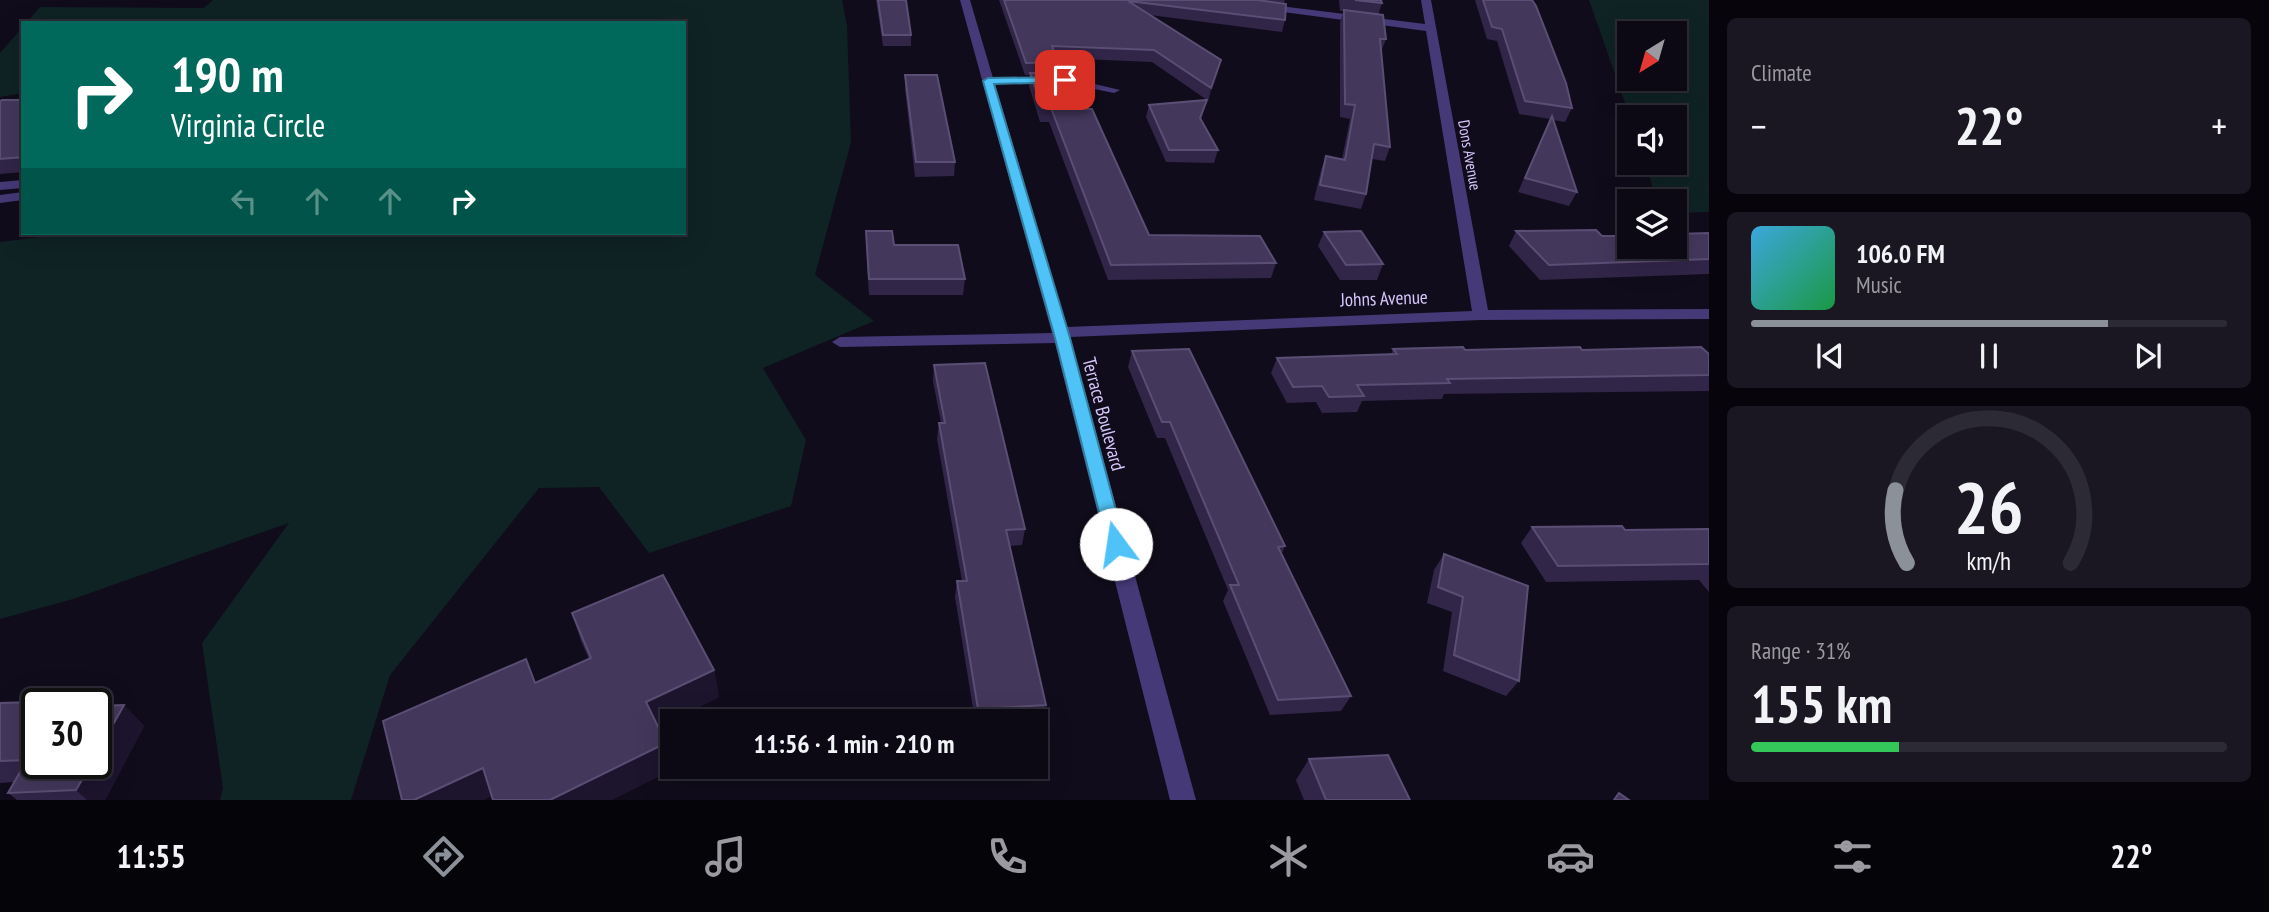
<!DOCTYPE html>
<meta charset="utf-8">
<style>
:root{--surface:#0c0914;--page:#1a1722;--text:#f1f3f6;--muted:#9a9aa0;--line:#2c2a34;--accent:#8c9099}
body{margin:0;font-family:"PT Sans Narrow",sans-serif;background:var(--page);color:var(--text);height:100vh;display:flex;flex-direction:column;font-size:26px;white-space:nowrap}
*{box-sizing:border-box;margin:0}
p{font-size:23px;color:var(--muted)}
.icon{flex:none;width:38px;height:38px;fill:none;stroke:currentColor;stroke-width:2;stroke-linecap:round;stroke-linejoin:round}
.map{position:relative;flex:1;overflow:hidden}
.drawer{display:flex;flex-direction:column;gap:18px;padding:18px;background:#07050b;width:560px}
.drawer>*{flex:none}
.guide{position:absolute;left:21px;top:21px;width:665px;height:214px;border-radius:0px;box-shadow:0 7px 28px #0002,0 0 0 2px var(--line);background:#00695c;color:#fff;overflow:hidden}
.needle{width:46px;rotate:217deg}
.fabs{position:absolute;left:1617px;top:21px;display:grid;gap:14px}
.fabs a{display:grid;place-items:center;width:70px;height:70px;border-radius:0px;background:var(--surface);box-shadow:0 7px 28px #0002,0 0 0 2px var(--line);font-size:35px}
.speed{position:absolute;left:21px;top:688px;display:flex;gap:14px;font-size:35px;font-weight:700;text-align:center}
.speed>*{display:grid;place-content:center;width:91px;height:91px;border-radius:50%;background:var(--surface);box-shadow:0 7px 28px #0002,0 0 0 2px var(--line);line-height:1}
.speed .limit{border:4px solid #111;border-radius:10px;background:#fff;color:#111}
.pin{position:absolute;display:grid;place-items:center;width:60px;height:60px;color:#fff;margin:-30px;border-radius:14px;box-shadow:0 4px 10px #0006}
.me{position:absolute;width:77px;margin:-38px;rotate:346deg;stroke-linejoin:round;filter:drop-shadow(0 0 5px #0008)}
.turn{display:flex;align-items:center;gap:24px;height:147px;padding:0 35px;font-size:32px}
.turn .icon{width:91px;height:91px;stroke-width:2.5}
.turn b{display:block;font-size:49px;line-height:60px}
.lanes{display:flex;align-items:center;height:66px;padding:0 35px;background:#0003;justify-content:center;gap:35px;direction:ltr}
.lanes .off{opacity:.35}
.big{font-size:52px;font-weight:700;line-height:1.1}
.drawer .card{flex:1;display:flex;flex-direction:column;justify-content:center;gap:10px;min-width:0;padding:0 24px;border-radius:10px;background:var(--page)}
.drawer .dial{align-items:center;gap:0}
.dial svg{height:182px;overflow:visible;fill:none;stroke:var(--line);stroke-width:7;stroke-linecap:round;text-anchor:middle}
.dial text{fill:var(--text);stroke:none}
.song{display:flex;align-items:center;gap:21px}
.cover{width:84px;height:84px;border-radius:10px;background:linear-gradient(135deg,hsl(200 70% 55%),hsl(140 70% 35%))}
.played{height:7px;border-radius:4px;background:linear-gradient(90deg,var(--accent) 75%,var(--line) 75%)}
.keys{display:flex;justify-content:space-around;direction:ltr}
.heat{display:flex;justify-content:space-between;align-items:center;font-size:38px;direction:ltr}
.charge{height:10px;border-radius:5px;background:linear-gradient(90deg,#34c759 31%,var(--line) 0)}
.trip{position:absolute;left:660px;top:709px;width:388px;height:70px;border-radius:0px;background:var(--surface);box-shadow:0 7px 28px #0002,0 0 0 2px var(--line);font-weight:700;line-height:70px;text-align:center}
.tabs{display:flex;height:112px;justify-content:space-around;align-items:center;background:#050408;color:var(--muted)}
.tabs .icon{width:49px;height:49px}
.tabs .selected{color:var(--accent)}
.tabs b{font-size:32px;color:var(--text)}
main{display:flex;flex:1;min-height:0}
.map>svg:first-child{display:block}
.green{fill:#0f2224;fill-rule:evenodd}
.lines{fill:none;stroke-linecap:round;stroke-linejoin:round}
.minor{fill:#453977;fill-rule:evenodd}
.wall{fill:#312548}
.shaded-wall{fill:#1d142e}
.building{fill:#43375b;stroke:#5a4e74;stroke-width:2}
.route{fill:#4fc3f7;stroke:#337fa1;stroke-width:2}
.labels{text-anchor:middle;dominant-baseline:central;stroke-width:7;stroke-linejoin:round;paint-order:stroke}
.far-street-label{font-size:16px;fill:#d6c8fc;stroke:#100c1b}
.street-label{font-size:19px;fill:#d6c8fc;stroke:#100c1b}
</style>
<main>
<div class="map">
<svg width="1709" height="800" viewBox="0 0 1709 800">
<rect width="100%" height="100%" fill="#100c1b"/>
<g class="green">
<path d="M 213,0 L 842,0 L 847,26 L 851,142 L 815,275 L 874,321 L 763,368 L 806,440 L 791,506 L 649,553 L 599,487 L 539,488 L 390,675 L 351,800 L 220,800 L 223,788 L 202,643 L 289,523 L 73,599 L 0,619 L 0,242 L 72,233 L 684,233 L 684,23 L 26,23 L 40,7 L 204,8 Z"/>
<path d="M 1589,0 L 1709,0 L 1709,212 L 1675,213 L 1675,201 L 1657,201 L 1645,163 L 1675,163 L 1675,117 L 1630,117 ZM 1629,33 L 1675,33 L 1675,79 L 1629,79 Z"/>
<path d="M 23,27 L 23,93 L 0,97 L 0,53 Z"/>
</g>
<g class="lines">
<g class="minor">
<path d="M 960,0 L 970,0 L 993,78 L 1065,77 L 1120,90 L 1114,93 L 1065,83 L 995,84 L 1067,327 L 1472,311 L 1426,31 L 1260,9 L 1260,5 L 1263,4 L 1425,24 L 1421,0 L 1431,0 L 1488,310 L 1709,309 L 1709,319 L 1481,320 L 1070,337 L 1196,800 L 1170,800 L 1055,343 L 840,347 L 832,342 L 840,337 L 1052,333 Z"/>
<path d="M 23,180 L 23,188 L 0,190 L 0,182 Z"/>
<path d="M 23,192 L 23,200 L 0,203 L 0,195 Z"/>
</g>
</g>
<g class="wall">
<path d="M 876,0 L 906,0 L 911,35 L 911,46 L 883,46 Z"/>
<path d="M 999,0 L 1285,0 L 1284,3 L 1285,20 L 1282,32 L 1150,15 L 1218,72 L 1208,101 L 1207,100 L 1201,120 L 1218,150 L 1214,163 L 1166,162 L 1146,117 L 1149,105 L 1207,100 L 1152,62 L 1056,58 L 1058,62 L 1057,73 L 1073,99 L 1087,109 L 1149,235 L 1276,263 L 1271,278 L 1108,280 L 1049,122 L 1040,122 L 1029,86 L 1030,75 L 1025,75 Z"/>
<path d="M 1339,0 L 1381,0 L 1382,3 L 1378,15 L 1386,39 L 1381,52 L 1390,147 L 1385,161 L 1372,159 L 1366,194 L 1361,209 L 1314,200 L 1321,170 L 1326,156 L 1342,159 L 1350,119 L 1340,117 L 1340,22 L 1344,11 L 1340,11 Z"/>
<path d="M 1475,0 L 1532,0 L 1572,108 L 1565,122 L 1553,120 L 1577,192 L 1569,206 L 1518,192 L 1550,119 L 1519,114 L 1497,41 L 1487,39 Z"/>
<path d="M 905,75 L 955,162 L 954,176 L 915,177 L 905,89 Z"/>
<path d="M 23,100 L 23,172 L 0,174 L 0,101 Z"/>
<path d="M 866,231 L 965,279 L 963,295 L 869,295 L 866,246 Z"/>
<path d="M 1516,231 L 1602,236 L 1709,233 L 1709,274 L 1540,280 L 1509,246 Z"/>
<path d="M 1324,232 L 1383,264 L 1377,280 L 1340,280 L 1318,246 Z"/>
<path d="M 1393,349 L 1582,350 L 1709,354 L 1709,391 L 1444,394 L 1442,399 L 1362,401 L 1357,412 L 1322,413 L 1316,402 L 1287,403 L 1271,373 L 1277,358 L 1391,354 Z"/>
<path d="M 1132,351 L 1285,546 L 1282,553 L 1351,696 L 1341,711 L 1270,715 L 1223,601 L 1228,590 L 1165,438 L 1157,438 L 1128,367 Z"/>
<path d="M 934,365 L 1025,529 L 1022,545 L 1010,546 L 1046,705 L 1042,721 L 975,721 L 955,597 L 957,581 L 962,581 L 937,439 L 939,423 L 941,423 L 933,381 Z"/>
<path d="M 1532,527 L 1625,530 L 1709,529 L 1709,592 L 1699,580 L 1546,582 L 1521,543 Z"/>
<path d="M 1444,554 L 1519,681 L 1506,696 L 1443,671 L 1452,612 L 1427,603 L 1434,570 Z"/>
<path d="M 572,613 L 714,670 L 719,697 L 658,727 L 666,743 L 672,770 L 492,796 L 535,683 L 589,659 L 581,641 Z"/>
<path d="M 0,703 L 37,763 L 124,705 L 144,726 L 105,800 L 17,800 L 8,793 L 14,782 L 0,783 Z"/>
<path d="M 1309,759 L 1410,800 L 1304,800 L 1296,780 Z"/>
</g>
<g class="shaded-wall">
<path d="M 1221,60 L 1218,72 L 1208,101 L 1211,88 Z"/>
<path d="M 714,670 L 719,697 L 653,730 L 646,702 Z"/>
<path d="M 124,705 L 144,726 L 105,800 L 87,800 L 76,790 L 92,763 L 96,763 L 96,755 Z"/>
<path d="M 666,743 L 672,770 L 612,800 L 550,800 Z"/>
<path d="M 483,768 L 496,794 L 484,800 L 414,800 Z"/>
</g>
<g class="building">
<path d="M 878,0 L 906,0 L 911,35 L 883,35 Z"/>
<path d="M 1004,0 L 1257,0 L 1286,4 L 1285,20 L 1128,1 L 1221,60 L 1211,88 L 1154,50 L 1052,46 L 1058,62 L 1026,63 Z"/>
<path d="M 1355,0 L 1381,0 L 1382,3 Z"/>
<path d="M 1483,0 L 1532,0 L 1536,6 L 1566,83 L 1572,108 L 1525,101 L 1502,29 L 1492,27 Z"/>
<path d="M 1344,10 L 1383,15 L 1386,39 L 1380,39 L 1390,147 L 1374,144 L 1366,194 L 1320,185 L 1326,156 L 1345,160 L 1355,105 L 1345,104 Z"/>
<path d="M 1030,73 L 1063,73 L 1073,99 L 1082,99 L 1087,109 L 1092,109 L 1149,235 L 1260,236 L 1276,263 L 1111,265 L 1051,108 L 1042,108 Z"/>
<path d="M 905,75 L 937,75 L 955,162 L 916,162 Z"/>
<path d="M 2,100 L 23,100 L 23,157 L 0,159 L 0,101 Z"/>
<path d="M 1207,100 L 1200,118 L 1218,150 L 1169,150 L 1149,105 Z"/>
<path d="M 1552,116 L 1577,192 L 1525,178 Z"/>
<path d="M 1596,230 L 1602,236 L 1629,236 L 1629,247 L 1675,247 L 1675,234 L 1709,233 L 1709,259 L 1549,265 L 1516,231 Z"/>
<path d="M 866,231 L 892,231 L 894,245 L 958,245 L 965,279 L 869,279 Z"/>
<path d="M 1361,231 L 1383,264 L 1346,265 L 1324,232 Z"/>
<path d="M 1463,347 L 1465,350 L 1580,347 L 1582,350 L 1701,347 L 1709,354 L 1709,375 L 1447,379 L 1450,383 L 1357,385 L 1364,396 L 1329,397 L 1322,386 L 1293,387 L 1277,358 L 1397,354 L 1393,349 Z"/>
<path d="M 1189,349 L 1285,546 L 1278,547 L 1351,696 L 1278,700 L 1230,585 L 1239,585 L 1170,422 L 1162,422 L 1132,351 Z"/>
<path d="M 985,363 L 1025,529 L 1006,530 L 1046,705 L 978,709 L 957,581 L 967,581 L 939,423 L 945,423 L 934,365 Z"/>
<path d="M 1622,526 L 1625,530 L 1709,529 L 1709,564 L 1558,566 L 1532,527 Z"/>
<path d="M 1444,554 L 1528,586 L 1519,681 L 1454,655 L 1463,597 L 1438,587 Z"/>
<path d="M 663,575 L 714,670 L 646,702 L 666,743 L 550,800 L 493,800 L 483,768 L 414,800 L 402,800 L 383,721 L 526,659 L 535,683 L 591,658 L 572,613 Z"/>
<path d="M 68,701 L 67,704 L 37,704 L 37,763 L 92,763 L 76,790 L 8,793 L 27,760 L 0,761 L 0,703 Z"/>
<path d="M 124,705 L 96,755 L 96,706 Z"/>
<path d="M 1388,755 L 1410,800 L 1326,800 L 1309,759 Z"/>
<path d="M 1619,793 L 1629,800 L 1614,800 Z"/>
</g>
<path class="route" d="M 1065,77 L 1070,80 L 1068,82 L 994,84 L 1070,338 L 1125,544 L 1116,551 L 1107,544 L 1055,338 L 983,81 L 988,78 Z"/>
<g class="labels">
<g class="far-street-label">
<text transform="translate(1470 155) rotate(80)">Dons Avenue</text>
</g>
<g class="street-label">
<text transform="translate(1384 298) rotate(-2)">Johns Avenue</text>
<text transform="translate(1104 414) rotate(75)">Terrace Boulevard</text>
</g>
</g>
</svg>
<div class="fabs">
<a><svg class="needle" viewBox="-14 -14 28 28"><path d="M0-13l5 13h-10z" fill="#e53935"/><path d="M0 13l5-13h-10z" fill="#9a9aa0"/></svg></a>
<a><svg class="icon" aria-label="sound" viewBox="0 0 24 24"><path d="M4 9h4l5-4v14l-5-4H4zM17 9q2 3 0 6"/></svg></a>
<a><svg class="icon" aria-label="layers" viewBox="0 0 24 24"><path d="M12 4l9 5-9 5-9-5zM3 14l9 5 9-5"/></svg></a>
</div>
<div class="speed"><div class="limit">30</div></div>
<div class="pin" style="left:1065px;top:80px;background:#d93025"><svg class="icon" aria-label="arrive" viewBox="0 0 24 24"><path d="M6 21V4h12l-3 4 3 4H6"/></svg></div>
<svg class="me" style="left:1116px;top:544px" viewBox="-20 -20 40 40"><circle r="19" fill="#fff"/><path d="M0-13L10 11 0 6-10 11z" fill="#4fc3f7"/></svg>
<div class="trip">11:56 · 1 min · 210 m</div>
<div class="guide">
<div class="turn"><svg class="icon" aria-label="right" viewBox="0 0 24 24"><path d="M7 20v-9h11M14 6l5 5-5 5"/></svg><div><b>190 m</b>Virginia Circle</div></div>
<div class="lanes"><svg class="icon off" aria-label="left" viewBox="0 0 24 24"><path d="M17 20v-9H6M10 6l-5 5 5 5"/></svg><svg class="icon off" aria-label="ahead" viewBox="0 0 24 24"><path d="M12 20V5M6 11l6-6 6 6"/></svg><svg class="icon off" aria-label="ahead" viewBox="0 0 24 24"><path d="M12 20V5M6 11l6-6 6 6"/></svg><svg class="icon" aria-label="right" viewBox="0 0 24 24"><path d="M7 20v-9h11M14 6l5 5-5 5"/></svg></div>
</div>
</div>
<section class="drawer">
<div class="card"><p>Climate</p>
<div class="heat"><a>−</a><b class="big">22°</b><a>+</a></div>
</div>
<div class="card">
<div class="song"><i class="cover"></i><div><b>106.0 FM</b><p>Music</p></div></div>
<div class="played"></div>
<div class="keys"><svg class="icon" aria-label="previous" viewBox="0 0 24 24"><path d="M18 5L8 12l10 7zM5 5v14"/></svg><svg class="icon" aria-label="pause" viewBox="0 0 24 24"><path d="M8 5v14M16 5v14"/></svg><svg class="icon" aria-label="next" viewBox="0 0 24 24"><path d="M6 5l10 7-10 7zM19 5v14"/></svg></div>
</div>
<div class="card dial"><svg viewBox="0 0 100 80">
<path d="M14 69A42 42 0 1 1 86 69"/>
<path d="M14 69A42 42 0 0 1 9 37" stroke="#8c9099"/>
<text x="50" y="56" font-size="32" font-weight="700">26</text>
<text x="50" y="72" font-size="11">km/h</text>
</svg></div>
<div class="card"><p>Range · 31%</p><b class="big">155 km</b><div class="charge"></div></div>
</section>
</main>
<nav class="tabs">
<b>11:55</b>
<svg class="icon selected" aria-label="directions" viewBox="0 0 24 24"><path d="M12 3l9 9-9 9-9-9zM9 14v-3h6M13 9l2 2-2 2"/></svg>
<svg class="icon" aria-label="music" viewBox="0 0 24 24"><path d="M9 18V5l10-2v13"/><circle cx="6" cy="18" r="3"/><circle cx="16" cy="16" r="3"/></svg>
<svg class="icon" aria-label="phone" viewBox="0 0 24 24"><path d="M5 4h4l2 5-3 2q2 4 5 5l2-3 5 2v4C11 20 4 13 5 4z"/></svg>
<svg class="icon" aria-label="climate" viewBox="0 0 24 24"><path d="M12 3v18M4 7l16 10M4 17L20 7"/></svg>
<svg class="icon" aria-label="car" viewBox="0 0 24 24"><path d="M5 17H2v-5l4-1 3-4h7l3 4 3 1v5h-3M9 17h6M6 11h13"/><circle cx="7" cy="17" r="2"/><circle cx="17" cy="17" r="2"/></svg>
<svg class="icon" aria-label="filters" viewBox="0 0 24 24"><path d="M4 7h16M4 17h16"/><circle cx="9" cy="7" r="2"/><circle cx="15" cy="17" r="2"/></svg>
<b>22°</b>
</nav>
